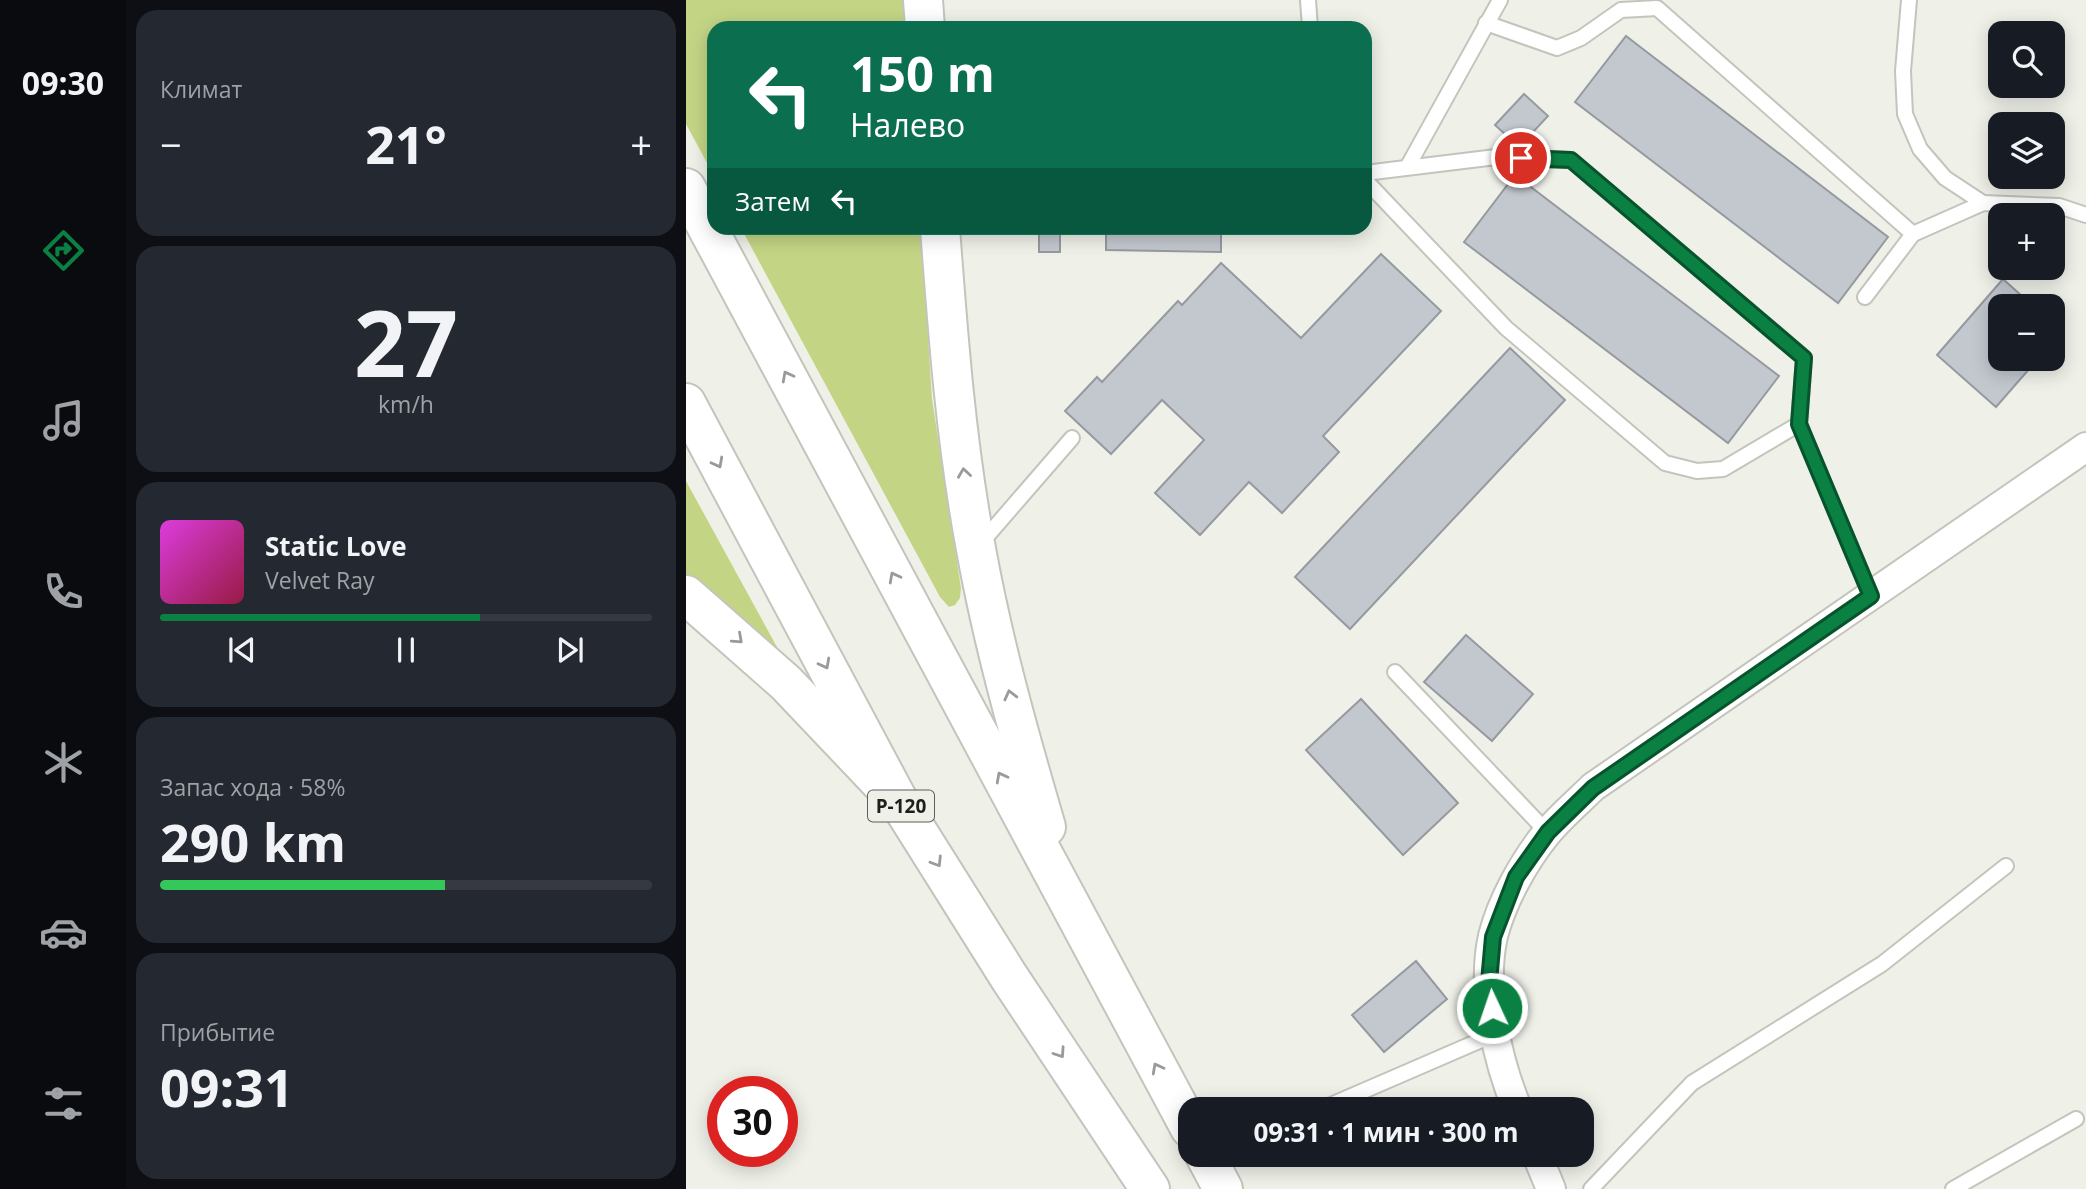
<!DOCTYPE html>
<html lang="ru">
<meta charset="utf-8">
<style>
:root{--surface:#171b24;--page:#242831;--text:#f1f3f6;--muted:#9ea1a6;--line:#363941;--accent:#0b8043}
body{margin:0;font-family:"Open Sans",sans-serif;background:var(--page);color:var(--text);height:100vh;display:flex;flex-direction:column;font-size:26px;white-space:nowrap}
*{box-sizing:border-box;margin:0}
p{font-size:23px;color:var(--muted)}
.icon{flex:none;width:38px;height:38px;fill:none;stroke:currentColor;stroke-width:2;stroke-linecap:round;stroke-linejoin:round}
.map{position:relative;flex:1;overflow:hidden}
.details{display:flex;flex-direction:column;gap:10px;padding:10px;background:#0d0f14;width:560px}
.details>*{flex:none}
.top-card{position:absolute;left:21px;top:21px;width:665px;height:214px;border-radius:21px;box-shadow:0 4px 18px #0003;background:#0b6e4f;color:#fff;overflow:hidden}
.tools{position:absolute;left:1302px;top:21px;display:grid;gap:14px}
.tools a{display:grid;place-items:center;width:77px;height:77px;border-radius:14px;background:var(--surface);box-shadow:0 4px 18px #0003;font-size:35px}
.speed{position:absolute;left:21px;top:1076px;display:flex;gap:14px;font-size:35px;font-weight:700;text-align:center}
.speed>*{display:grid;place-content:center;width:91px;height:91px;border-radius:50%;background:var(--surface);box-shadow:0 4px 18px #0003;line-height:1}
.speed .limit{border:10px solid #d22;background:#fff;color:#111}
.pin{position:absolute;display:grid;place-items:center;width:60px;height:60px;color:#fff;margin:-30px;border:4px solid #fff;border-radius:50%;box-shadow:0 2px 7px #0007}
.me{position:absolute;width:77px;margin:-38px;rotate:357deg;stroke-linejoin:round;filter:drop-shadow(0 0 5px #0008)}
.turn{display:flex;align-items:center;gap:24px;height:147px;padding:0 28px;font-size:32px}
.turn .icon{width:91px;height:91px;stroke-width:2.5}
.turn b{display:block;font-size:49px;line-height:60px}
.then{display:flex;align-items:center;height:66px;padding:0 28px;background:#0003;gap:14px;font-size:26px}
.big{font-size:52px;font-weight:700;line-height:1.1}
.details .widget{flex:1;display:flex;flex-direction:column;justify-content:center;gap:10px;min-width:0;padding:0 24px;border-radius:21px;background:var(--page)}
.details .dial{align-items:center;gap:0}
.dial b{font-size:91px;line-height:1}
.song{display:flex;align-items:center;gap:21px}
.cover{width:84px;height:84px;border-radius:10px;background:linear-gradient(135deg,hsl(300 70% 55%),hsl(340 70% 35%))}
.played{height:7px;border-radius:4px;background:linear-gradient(90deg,var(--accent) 65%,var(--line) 65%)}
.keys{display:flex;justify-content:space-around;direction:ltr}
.heat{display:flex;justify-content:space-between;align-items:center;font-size:38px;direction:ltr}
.charge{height:10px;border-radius:5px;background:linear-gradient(90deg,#34c759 58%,var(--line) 0)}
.trip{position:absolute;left:492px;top:1097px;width:416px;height:70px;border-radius:21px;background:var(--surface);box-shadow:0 4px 18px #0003;font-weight:700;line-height:70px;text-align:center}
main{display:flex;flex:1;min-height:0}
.menu{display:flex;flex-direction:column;width:126px;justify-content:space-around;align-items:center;background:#090b0e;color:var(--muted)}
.menu .icon{width:49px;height:49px}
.menu .active{color:var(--accent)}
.menu b{font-size:32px;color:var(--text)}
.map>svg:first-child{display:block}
.green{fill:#c3d585}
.building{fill:#c3c8cf;stroke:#959aa0;stroke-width:2}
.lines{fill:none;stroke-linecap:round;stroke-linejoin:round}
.service-casing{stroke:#c3c5bd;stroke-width:18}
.minor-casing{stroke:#c3c5bd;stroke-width:32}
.primary-casing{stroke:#c3c5bd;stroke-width:42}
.trunk-casing{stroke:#c3c5bd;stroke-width:42}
.service{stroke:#fff;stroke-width:14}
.minor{stroke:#fff;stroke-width:28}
.primary{stroke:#fff;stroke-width:38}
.trunk{stroke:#fff;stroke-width:38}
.oneway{stroke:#9a9a99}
.route-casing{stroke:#07532c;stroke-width:18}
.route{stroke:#0b8043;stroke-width:12}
.labels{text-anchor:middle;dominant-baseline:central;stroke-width:5;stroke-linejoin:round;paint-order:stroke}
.shield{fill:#eff1e9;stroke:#5d5e5a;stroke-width:2}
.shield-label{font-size:19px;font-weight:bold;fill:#1e1f1c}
</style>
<main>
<nav class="menu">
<b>09:30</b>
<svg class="icon active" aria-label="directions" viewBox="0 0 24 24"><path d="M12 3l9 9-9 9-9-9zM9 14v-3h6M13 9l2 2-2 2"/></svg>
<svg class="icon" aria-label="music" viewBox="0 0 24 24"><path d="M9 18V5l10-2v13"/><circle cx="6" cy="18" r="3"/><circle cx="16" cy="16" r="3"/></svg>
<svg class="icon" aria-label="phone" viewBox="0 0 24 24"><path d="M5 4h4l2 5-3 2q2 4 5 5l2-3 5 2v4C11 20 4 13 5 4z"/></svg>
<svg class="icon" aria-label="climate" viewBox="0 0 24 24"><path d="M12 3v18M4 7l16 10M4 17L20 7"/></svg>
<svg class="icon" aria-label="car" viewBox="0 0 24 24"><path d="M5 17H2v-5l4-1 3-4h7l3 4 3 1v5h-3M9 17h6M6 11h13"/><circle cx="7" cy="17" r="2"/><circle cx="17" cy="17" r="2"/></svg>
<svg class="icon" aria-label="filters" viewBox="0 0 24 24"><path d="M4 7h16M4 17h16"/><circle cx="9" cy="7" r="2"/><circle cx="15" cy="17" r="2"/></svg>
</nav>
<section class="details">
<div class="widget"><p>Климат</p>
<div class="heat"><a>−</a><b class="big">21°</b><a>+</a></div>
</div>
<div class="widget dial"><b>27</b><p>km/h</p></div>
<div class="widget">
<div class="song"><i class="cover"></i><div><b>Static Love</b><p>Velvet Ray</p></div></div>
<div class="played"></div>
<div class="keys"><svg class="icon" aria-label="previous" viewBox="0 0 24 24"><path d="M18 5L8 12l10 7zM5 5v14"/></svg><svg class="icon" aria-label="pause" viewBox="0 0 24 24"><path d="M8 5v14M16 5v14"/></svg><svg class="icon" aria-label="next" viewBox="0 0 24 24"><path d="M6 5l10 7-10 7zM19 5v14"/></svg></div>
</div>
<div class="widget"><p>Запас хода · 58%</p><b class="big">290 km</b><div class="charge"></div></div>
<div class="widget"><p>Прибытие</p><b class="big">09:31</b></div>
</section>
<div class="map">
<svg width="1400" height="1189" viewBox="0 0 1400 1189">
<rect width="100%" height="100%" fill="#eff1e9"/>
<g class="green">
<path d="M 0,0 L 221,0 L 223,28 L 28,28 L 28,176 L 0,124 Z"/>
<path d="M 55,228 L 235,228 L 246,399 L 275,588 L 274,598 L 269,605 L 263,607 L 254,597 Z"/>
<path d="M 0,481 L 97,658 L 0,580 Z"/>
</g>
<g class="building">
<path d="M 940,36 L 1202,237 L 1152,303 L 889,102 Z"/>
<path d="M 838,94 L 862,116 L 833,147 L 809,125 Z"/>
<path d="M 829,175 L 1093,376 L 1042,443 L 778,242 Z"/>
<rect x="353" y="228" width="21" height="24"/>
<path d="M 420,228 L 535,228 L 535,252 L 420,250 Z"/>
<path d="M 695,254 L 755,311 L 637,436 L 653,452 L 596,513 L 563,482 L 514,535 L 469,493 L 518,440 L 476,400 L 425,454 L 379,411 L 411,377 L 416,382 L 492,301 L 496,305 L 535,263 L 615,338 Z"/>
<path d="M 1317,279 L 1347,306 L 1314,306 L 1314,359 L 1352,359 L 1310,407 L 1251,355 Z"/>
<path d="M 824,348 L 879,400 L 664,629 L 609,577 Z"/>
<path d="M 780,635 L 847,694 L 806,741 L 738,682 Z"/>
<path d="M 675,699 L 772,803 L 717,855 L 620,750 Z"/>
<path d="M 730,961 L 761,999 L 698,1052 L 666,1015 Z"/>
</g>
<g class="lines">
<g class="service-casing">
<g id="service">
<path d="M 622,0 L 624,28"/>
<path d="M 1223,0 L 1217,71 L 1219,114 L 1234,149 L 1259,178 L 1297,203"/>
<path d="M 800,23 L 871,48 L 895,38 L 935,10 L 971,8 L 1227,234"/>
<path d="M 722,166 L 814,0"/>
<path d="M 679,173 L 810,157 L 885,160 L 1118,358 L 1113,424 L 1185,596"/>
<path d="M 679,180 L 820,328 L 979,463 L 1011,471 L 1037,469 L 1113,424"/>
<path d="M 1179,297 L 1227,234 L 1297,203 L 1373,206 L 1400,215"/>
<path d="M 295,543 L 386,438"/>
<path d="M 709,672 L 861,832"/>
<path d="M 638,1108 L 809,1034"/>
<path d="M 905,1189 L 1006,1083 L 1196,964 L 1320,866"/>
<path d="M 1267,1189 L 1390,1119"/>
</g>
</g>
<g class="minor-casing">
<g id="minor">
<path d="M 832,1110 C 811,1061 795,989 807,936 C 816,901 838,861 861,833 C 875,816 892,802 907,787 L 1400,447"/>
<path d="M 851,1155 L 865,1189"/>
</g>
</g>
<g class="primary-casing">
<path id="primary" d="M 0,595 L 100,683 L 195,783"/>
</g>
<g class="trunk-casing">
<g id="trunk">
<path d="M 237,0 L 239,28"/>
<path d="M 0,188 L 504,1128"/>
<path d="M 254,228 C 262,335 270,443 290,549 C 307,643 333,735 360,827"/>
<path d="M 0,403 L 213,802 L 323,977 L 464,1189"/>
<path d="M 519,1155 L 537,1189"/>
</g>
</g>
<use href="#service" class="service"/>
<use href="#minor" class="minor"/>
<use href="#primary" class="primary"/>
<use href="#trunk" class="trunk"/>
</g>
<defs><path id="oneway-chevron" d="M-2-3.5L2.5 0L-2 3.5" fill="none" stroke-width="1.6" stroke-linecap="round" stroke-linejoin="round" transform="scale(1.75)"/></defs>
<g class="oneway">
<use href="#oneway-chevron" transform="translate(101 376) rotate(-118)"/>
<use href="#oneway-chevron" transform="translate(32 463) rotate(62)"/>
<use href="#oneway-chevron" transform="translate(278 473) rotate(-98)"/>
<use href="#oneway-chevron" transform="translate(208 577) rotate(-118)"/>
<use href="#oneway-chevron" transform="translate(52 639) rotate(42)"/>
<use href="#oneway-chevron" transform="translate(139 664) rotate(62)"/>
<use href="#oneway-chevron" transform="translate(324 695) rotate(-104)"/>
<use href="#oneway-chevron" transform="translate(315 777) rotate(-118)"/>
<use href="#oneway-chevron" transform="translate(251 862) rotate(58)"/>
<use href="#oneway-chevron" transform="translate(374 1053) rotate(56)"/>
<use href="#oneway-chevron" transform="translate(471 1068) rotate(-118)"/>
</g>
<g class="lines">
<g class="route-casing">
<path id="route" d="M 806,1008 L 803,982 L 807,937 L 830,877 L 862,832 L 907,788 L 1185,596 L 1113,424 L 1118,358 L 885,160 L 835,158"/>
</g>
<use href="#route" class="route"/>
</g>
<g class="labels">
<rect class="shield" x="182" y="790.5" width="66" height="31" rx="5"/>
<g class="shield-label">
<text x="215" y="806">Р-120</text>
</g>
</g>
</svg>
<div class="tools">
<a><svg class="icon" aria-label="search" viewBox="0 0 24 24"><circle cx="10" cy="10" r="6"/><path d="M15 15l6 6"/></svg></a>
<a><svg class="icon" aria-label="layers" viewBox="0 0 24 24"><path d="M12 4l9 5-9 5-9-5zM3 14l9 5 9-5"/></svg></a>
<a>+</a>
<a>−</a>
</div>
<div class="speed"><div class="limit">30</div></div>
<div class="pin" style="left:835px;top:158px;background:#d93025"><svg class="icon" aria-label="arrive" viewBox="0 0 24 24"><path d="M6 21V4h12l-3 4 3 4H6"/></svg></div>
<svg class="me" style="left:806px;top:1008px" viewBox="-20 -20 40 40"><circle r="17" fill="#0b8043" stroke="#fff" stroke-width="3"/><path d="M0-11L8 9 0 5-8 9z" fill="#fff"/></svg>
<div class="trip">09:31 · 1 мин · 300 m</div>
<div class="top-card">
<div class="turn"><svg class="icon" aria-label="left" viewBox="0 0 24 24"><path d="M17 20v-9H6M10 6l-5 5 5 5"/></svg><div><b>150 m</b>Налево</div></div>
<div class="then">Затем<svg class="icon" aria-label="left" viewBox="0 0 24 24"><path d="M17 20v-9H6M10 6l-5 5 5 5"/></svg></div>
</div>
</div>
</main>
